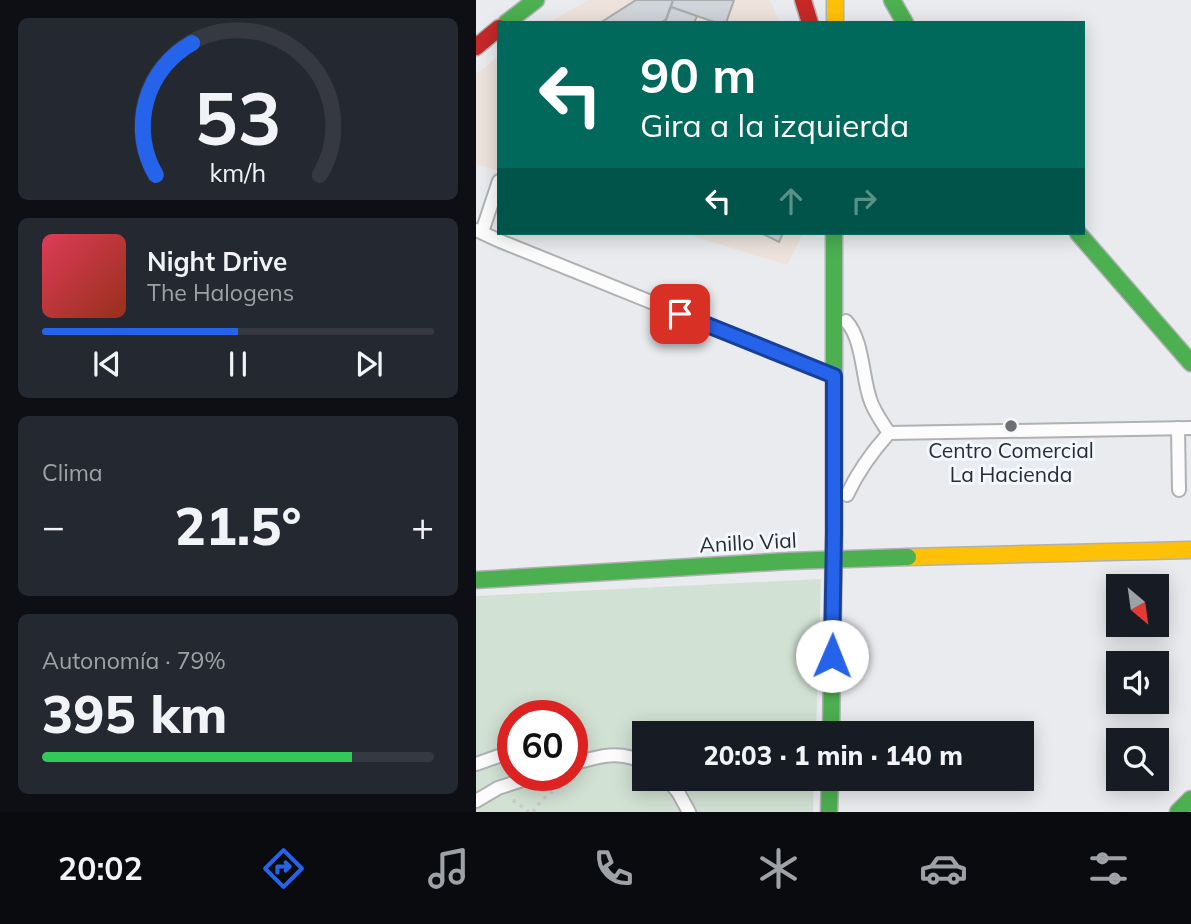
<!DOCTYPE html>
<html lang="es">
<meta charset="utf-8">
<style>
:root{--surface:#171b24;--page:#242831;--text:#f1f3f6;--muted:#9ea1a6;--line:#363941;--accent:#2563eb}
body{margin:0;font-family:Mulish,sans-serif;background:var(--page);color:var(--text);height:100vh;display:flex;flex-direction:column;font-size:26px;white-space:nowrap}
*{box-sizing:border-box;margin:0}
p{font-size:23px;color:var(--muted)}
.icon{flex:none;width:38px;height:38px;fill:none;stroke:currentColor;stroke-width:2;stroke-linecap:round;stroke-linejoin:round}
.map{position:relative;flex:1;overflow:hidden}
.details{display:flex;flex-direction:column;gap:18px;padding:18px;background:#0d0f14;width:476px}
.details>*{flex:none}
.top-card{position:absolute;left:21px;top:21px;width:588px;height:214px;border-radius:0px;box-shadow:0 4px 18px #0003;background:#00695c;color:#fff;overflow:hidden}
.needle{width:46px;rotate:151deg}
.controls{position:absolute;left:630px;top:574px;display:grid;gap:14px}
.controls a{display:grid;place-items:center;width:63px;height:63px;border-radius:0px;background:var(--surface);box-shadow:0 4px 18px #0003;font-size:35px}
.speed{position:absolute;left:21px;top:700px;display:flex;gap:14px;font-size:35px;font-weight:700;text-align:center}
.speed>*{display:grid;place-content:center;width:91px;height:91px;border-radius:50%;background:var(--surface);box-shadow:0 4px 18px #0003;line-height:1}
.speed .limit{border:10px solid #d22;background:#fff;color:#111}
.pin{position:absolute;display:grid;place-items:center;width:60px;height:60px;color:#fff;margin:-30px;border-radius:14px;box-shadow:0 4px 10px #0006}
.me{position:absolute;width:77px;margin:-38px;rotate:1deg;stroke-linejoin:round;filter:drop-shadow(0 0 5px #0008)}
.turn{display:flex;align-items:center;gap:24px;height:147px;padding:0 28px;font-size:32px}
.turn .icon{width:91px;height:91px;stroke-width:2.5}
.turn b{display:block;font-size:49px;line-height:60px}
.lanes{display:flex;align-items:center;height:66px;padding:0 28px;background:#0003;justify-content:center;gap:35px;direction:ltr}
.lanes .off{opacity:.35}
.big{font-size:52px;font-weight:800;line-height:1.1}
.details .widget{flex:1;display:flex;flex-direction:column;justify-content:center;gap:10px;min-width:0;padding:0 24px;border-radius:10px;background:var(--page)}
.details .dial{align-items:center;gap:0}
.dial svg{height:182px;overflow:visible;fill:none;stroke:var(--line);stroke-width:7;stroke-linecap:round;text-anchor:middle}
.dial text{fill:var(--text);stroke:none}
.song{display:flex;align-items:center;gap:21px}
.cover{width:84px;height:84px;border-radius:10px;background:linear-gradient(135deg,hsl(350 70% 55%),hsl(10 70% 35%))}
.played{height:7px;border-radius:4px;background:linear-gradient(90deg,var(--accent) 50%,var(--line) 50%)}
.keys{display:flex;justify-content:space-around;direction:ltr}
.heat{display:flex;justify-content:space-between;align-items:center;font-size:38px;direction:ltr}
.charge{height:10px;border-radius:5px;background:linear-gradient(90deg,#34c759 79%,var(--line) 0)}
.trip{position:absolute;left:156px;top:721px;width:402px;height:70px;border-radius:0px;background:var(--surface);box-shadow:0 4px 18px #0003;font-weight:800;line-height:70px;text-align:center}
.menu{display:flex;height:112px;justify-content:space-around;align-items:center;background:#090b0e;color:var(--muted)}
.menu .icon{width:49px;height:49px}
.menu .active{color:var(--accent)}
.menu b{font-size:32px;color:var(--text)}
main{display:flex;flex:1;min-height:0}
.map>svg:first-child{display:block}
.education{fill:#ede2dc}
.green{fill:#d1e1d3;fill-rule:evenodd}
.building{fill:#d0d4db;stroke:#a9abad;stroke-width:2}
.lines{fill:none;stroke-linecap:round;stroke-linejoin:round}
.lane-casing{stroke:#afb1b3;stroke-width:16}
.fast-casing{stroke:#afb1b3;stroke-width:19}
.slow-casing{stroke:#afb1b3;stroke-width:19}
.jam-casing{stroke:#afb1b3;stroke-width:19}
.path{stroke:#cacacb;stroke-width:3.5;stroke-dasharray:3.5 5;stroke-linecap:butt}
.lane{stroke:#fcfcfc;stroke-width:12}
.fast{stroke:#4caf50;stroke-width:16}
.slow{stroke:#ffc107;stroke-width:16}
.jam{stroke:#c62828;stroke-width:16}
.fast-bridge-casing{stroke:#afb1b3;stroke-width:19;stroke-linecap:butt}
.fast-bridge{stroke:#4caf50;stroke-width:16}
.route-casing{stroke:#184099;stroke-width:18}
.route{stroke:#2563eb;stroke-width:12}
.poi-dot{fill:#6d6f72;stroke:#f3f7fe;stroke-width:2.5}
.labels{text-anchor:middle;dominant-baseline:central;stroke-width:6;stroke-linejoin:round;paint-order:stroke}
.poi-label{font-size:21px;fill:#2a2c2f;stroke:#f3f7fe}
.street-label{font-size:21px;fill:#2a2c2f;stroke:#f3f7fe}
</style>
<main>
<section class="details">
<div class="widget dial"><svg viewBox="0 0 100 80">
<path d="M14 69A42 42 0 1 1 86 69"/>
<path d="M14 69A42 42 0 0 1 30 11" stroke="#2563eb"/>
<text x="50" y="56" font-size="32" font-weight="700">53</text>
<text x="50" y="72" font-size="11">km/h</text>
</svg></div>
<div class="widget">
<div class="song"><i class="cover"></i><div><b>Night Drive</b><p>The Halogens</p></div></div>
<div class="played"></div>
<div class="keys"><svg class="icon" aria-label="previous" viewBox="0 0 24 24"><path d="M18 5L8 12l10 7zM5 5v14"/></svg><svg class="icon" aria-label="pause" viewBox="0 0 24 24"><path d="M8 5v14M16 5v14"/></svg><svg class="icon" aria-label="next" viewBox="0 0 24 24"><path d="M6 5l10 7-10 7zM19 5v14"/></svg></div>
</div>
<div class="widget"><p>Clima</p>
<div class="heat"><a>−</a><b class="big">21.5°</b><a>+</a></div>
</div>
<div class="widget"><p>Autonomía · 79%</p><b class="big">395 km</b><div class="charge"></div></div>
</section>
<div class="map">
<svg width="715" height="812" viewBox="0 0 715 812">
<rect width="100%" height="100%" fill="#e9ebee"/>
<g class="education">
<path d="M 113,0 L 291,0 L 295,3 L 304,23 L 72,23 Z"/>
<path d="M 23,56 L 23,171 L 0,164 L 0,74 Z"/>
<path d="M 207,233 L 327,233 L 327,234 L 311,265 Z"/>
</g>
<path class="green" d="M 345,579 L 340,733 L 168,733 L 168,779 L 338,779 L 337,812 L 0,812 L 0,596 ZM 37,716 L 96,716 L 96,775 L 37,775 Z"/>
<g class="building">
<path d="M 160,0 L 197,0 L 190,19 L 185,23 L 124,23 Z"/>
<path d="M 197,0 L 258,0 L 250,23 L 241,23 L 195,7 Z"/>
<path d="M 195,7 L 221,16 L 218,23 L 189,23 Z"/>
<path d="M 285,233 L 307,233 L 303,242 Z"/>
</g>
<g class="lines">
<g class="lane-casing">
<g id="lane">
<path d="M 0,230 L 24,241 L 353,374"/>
<path d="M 6,232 L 23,181"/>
<path d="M 370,321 C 387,339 386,376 394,399 C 398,412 406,422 413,433"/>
<path d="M 702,428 L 703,490"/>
<path d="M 371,495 C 382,471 396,452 413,433 L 715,428"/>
<path d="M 0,764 L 37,751"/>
<path d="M 96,764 C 120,757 144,749 168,763"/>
<path d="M 191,779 L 202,792 L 213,812"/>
<path d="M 0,801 L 22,788 L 62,775"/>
</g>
</g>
<g class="fast-casing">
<g id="fast">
<path d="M 416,0 L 429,23"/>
<path d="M 30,23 L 60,0"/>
<path d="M 602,233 L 715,363"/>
<path d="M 0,580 L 313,561"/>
<path d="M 355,733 L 358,533 L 358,233"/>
<path d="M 353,812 L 354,779"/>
<path d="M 702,812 L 715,799"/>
</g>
</g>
<g class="slow-casing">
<g id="slow">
<path d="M 359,0 L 359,23"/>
<path d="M 432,557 L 715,550"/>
</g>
</g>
<g class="jam-casing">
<g id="jam">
<path d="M 327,0 L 334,23"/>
<path d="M 0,47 L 23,28"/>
</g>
</g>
<g class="path">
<path d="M 37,800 L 53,812"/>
<path d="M 57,812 C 65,798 81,787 96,781"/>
</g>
<use href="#lane" class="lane"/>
<use href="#fast" class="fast"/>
<use href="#slow" class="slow"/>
<use href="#jam" class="jam"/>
<g class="fast-bridge-casing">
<path id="fast-bridge" d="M 313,561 L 432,557"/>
</g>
<use href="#fast-bridge" class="fast-bridge"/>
</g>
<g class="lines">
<g class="route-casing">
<path id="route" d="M 204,314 L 358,376 L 358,533 L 356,656"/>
</g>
<use href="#route" class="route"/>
</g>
<circle class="poi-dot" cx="535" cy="426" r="7"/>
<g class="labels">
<g class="poi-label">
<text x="535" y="450">Centro Comercial<tspan x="535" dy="24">La Hacienda</tspan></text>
</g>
<g class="street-label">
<text transform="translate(272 542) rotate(-3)">Anillo Vial</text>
</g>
</g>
</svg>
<div class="controls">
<a><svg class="needle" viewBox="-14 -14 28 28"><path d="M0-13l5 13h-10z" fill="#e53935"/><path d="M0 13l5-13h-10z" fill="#9ea1a6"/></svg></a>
<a><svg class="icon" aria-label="sound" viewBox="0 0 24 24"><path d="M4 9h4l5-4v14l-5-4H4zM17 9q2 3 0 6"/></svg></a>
<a><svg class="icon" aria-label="search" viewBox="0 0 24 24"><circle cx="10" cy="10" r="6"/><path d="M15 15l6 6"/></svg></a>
</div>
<div class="speed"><div class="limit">60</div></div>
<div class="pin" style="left:204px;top:314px;background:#d93025"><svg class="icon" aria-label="arrive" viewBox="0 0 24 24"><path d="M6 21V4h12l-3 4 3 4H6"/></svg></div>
<svg class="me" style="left:356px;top:656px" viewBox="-20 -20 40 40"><circle r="19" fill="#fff"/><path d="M0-13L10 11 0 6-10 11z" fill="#2563eb"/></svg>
<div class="trip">20:03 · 1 min · 140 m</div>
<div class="top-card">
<div class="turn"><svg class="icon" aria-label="left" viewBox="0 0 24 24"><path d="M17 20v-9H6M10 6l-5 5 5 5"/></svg><div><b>90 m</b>Gira a la izquierda</div></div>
<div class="lanes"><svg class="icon" aria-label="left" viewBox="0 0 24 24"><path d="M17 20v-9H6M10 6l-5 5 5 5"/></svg><svg class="icon off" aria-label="ahead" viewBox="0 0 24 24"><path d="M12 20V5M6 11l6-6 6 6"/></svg><svg class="icon off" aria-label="right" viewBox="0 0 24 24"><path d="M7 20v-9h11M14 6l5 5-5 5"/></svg></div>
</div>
</div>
</main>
<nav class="menu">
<b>20:02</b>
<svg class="icon active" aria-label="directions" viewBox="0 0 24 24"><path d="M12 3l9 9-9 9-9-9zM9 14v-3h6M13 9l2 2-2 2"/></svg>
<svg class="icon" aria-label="music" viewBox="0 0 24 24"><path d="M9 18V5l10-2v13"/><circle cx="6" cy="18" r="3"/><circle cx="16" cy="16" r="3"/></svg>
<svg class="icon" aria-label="phone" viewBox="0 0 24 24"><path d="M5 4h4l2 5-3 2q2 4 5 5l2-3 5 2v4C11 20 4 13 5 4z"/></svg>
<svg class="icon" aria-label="climate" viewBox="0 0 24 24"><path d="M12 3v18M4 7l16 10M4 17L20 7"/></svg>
<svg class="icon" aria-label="car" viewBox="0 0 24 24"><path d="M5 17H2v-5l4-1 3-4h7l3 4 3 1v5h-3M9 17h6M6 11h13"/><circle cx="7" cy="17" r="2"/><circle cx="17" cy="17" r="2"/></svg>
<svg class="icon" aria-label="filters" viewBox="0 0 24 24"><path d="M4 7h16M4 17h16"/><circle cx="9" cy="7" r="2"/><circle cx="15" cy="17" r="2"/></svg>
</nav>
